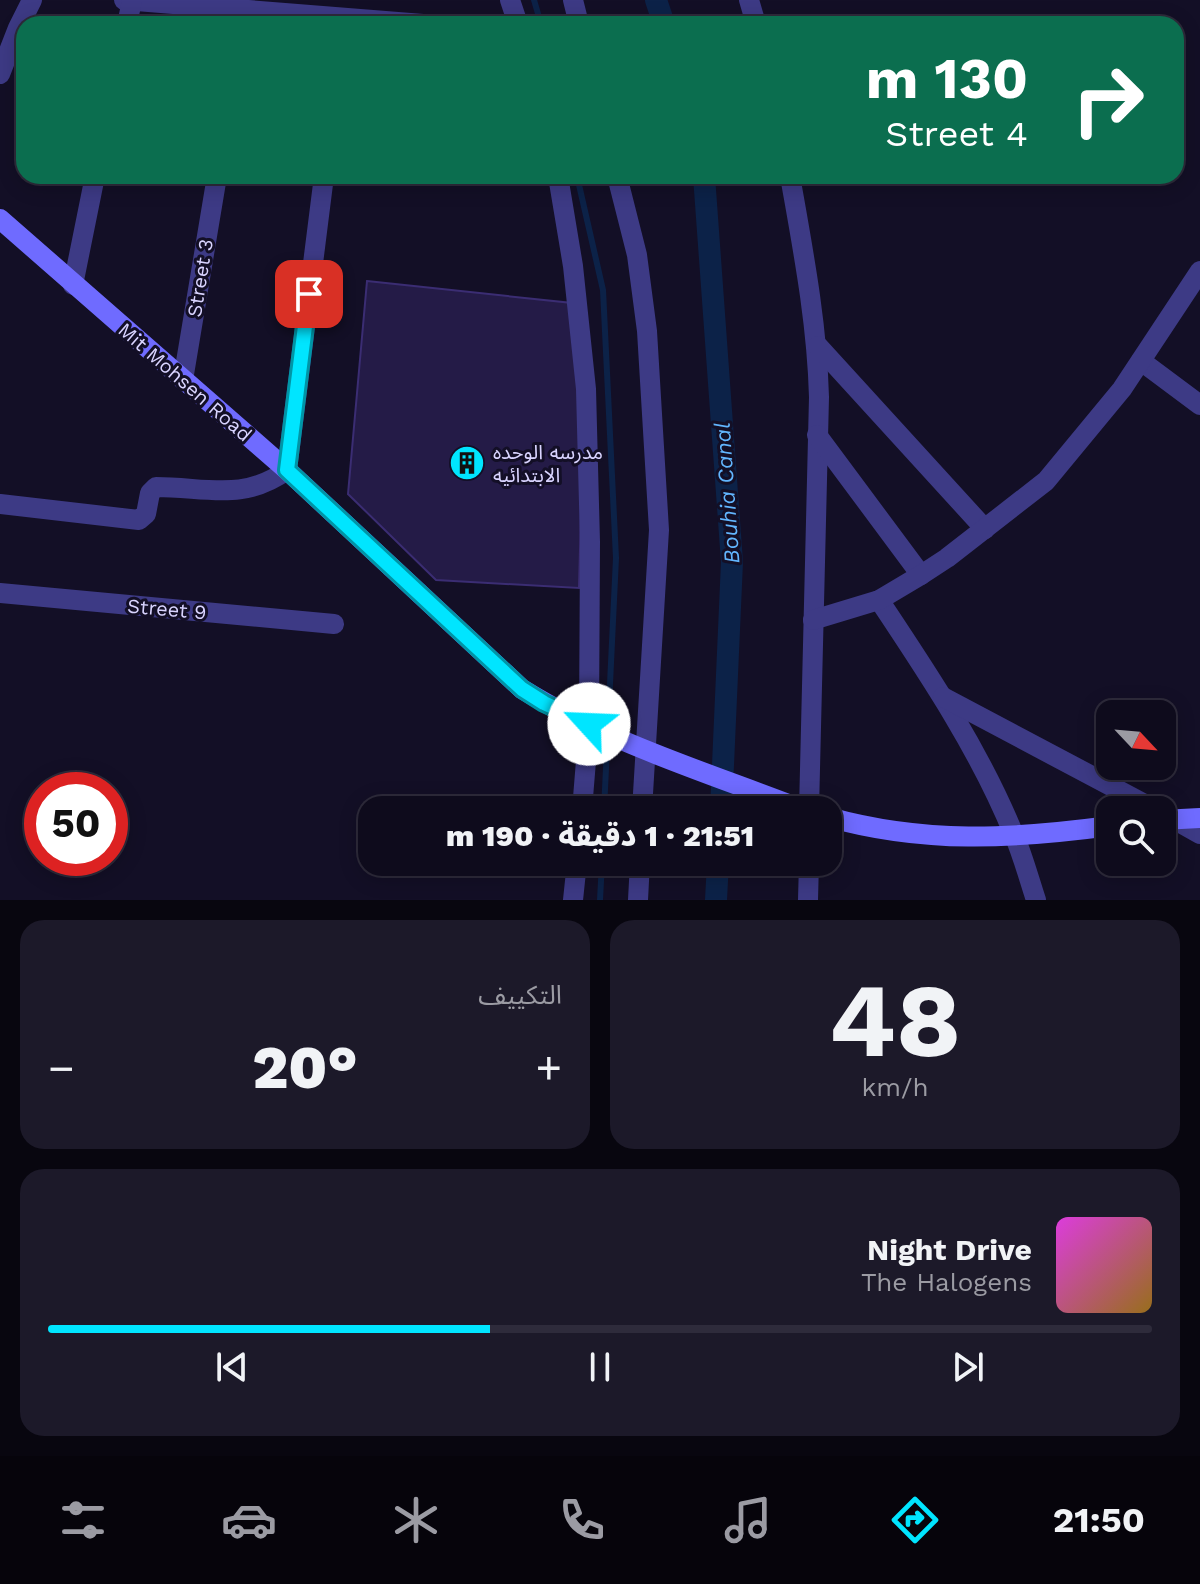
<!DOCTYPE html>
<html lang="ar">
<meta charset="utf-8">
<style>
:root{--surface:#0e0b1c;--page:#1c1929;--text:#f1f3f6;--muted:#9b9ba3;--line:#2e2b3b;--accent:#00e5ff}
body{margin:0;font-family:"Work Sans","Noto Sans Arabic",sans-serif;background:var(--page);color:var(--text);direction:rtl;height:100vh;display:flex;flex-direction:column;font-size:30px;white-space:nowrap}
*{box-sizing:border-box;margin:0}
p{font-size:26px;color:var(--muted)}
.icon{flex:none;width:44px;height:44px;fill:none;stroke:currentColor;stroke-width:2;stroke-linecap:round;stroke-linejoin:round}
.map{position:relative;height:900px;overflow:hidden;direction:ltr}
.side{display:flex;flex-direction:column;gap:20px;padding:20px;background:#08060f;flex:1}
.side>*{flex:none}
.hud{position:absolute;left:16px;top:16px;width:1168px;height:168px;border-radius:24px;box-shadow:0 4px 20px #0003,0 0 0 2px var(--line);direction:rtl;background:#0b6e4f;color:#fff;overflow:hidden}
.needle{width:52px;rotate:116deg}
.controls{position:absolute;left:1096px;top:700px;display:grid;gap:16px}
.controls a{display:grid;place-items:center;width:80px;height:80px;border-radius:16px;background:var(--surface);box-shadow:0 4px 20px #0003,0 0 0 2px var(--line);font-size:40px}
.speed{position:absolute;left:24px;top:772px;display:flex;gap:16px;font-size:40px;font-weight:700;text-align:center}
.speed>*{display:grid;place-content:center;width:104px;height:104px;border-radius:50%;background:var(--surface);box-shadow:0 4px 20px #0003,0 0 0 2px var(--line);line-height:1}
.speed .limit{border:12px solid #d22;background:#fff;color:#111}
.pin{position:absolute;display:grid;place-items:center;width:68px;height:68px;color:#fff;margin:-34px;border-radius:16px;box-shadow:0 4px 12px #0006}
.me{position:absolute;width:88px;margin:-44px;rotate:295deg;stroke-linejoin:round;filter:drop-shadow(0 0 6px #0008)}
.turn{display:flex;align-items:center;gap:28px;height:168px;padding:0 24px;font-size:36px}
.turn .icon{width:104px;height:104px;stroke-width:2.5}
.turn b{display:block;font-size:56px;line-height:68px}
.big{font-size:60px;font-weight:800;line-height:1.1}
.side .card{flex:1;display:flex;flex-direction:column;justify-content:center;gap:12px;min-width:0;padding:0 28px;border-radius:24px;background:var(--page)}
.side .dial{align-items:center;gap:0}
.dial b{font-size:104px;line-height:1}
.song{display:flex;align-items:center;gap:24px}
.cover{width:96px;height:96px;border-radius:12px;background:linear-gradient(135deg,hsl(300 70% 55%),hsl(40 70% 35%))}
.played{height:8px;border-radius:4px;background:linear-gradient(90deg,var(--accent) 40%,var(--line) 40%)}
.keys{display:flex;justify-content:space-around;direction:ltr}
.heat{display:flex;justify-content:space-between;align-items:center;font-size:44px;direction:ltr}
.side .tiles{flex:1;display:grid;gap:20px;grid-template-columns:1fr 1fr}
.card:last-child{grid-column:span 2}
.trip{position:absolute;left:358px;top:796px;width:484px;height:80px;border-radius:24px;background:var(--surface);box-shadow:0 4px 20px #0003,0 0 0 2px var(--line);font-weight:800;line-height:80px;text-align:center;direction:rtl}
.dock{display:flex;height:128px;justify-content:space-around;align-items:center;background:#06040b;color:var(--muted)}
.dock .icon{width:56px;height:56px}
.dock .current{color:var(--accent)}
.dock b{font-size:36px;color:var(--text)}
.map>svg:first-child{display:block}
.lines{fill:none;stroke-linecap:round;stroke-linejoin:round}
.stream{stroke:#0c2248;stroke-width:6}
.canal{stroke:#0c2248;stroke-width:22}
.building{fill:#241b47;stroke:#3b2d73;stroke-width:2}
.minor{stroke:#3d3a85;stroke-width:20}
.secondary{stroke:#6f6bff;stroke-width:20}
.route-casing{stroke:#0095a6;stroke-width:20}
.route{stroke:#00e5ff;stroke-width:14}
.labels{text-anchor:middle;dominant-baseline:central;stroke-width:6;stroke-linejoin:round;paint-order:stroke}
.street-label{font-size:20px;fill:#d9d4ff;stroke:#130f26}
.poi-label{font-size:20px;fill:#d9d4ff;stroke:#130f26;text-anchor:start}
.water-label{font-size:22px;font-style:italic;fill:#62b6ff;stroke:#130f26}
</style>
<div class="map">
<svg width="1200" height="900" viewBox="0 0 1200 900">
<rect width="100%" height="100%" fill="#130f26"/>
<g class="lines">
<g class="stream">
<path d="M 534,0 L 541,24"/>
<path d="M 577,176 L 603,290 L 616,558 L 604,810"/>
<path d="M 600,900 L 602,862"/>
</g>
<g class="canal">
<path d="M 656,0 L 664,24"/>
<path d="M 704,176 L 732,562 L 721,810"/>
<path d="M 716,900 L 718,862"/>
</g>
</g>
<path class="building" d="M 367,281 L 572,303 L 583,433 L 579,588 L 436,580 L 348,494 Z"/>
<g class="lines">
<g class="minor">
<path d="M 124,0 L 423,24"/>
<path d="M 510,0 L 518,24"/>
<path d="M 573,0 L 579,24"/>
<path d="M 749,0 L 756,24"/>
<path d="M 127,24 L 132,1"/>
<path d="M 0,74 L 18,28 L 32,0"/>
<path d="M 558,176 L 573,266 L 586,389 L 590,542 L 589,724 L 582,810"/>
<path d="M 617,176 L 637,255 L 647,331 L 659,530 L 642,810"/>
<path d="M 790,176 C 803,250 817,322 819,397 L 809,810"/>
<path d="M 73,285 L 95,176"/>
<path d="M 818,346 L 985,529"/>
<path d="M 1141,361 L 1200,405"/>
<path d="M 183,380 L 217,176"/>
<path d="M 817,435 L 921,575"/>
<path d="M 0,504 L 139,520 L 146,514 L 150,493 L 156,487 C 206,487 243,502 287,470 L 324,176"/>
<path d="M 0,593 L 334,624"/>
<path d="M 879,600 C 929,675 980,751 1014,835 C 1023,856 1029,879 1036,900"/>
<path d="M 813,620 L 879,600 L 921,575 L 947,558 L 1046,481 L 1122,389 L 1200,271"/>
<path d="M 943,697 L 1156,810"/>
<path d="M 1168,816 L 1200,834"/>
<path d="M 573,900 L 577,862"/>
<path d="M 638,900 L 640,862"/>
<path d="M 808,900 L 809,862"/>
</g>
<g class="secondary">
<path d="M 0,219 L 287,470 L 522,689 C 609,743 709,773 804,810"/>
<path d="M 828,817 C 924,844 1012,839 1110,826"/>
<path d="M 1162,820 L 1200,818"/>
</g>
</g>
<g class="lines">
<g class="route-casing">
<path id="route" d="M 309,294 L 287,470 L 522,689 L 544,703 L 589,724"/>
</g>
<use href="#route" class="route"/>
</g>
<defs>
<g id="building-disc" transform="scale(1.8)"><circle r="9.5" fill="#00e5ff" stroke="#130f26"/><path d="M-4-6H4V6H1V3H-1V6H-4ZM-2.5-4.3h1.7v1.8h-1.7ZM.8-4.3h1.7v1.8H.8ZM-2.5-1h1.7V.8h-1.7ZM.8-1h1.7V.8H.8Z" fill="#111"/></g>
</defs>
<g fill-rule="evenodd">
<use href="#building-disc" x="467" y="463"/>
</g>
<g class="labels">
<g class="street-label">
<text transform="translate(200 278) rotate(-81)">Street 3</text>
<text transform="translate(185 382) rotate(41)">Mit Mohsen Road</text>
<text transform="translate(167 609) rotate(5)">Street 9</text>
</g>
<g class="poi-label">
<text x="493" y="452">مدرسه الوحده<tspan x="493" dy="23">الابتدائيه</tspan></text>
</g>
<g class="water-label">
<text transform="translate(727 493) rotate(-94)">Bouhia Canal</text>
</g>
</g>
</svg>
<div class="controls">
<a><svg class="needle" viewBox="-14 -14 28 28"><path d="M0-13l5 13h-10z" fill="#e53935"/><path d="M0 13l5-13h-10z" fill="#9b9ba3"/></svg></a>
<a><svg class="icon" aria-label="search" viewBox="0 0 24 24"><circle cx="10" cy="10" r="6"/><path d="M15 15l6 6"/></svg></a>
</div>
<div class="speed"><div class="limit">50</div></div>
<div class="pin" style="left:309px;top:294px;background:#d93025"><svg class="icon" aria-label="arrive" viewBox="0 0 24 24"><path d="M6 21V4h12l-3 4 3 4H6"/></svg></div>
<svg class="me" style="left:589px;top:724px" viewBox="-20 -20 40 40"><circle r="19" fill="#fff"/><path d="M0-13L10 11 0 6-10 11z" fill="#00e5ff"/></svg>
<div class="trip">21:51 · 1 دقيقة · 190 m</div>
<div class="hud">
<div class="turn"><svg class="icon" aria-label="right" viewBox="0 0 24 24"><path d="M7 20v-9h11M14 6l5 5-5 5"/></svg><div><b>130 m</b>Street 4</div></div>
</div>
</div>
<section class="side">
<div class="tiles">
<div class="card dial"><b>48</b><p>km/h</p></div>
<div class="card"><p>التكييف</p>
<div class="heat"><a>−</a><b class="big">20°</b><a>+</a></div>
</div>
<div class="card">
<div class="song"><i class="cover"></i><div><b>Night Drive</b><p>The Halogens</p></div></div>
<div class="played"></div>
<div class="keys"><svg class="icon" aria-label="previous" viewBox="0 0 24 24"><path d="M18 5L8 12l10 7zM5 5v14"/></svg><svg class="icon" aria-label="pause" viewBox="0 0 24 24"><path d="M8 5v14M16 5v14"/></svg><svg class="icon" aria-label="next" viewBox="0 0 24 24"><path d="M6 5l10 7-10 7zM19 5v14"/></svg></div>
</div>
</div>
</section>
<nav class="dock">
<b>21:50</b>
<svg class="icon current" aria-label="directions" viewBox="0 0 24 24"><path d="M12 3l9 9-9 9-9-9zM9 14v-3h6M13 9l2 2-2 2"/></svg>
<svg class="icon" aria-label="music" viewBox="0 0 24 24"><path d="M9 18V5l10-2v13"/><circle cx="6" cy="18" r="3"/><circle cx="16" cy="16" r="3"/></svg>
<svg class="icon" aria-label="phone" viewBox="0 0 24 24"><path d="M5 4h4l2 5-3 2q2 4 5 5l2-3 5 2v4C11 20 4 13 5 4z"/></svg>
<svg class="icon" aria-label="climate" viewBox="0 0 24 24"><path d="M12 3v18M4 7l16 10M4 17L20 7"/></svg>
<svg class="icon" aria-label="car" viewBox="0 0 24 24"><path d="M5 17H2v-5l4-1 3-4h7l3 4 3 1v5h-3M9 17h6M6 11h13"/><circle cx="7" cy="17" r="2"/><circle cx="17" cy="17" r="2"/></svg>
<svg class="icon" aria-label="filters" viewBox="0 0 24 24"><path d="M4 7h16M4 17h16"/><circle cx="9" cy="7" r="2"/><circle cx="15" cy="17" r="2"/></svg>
</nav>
